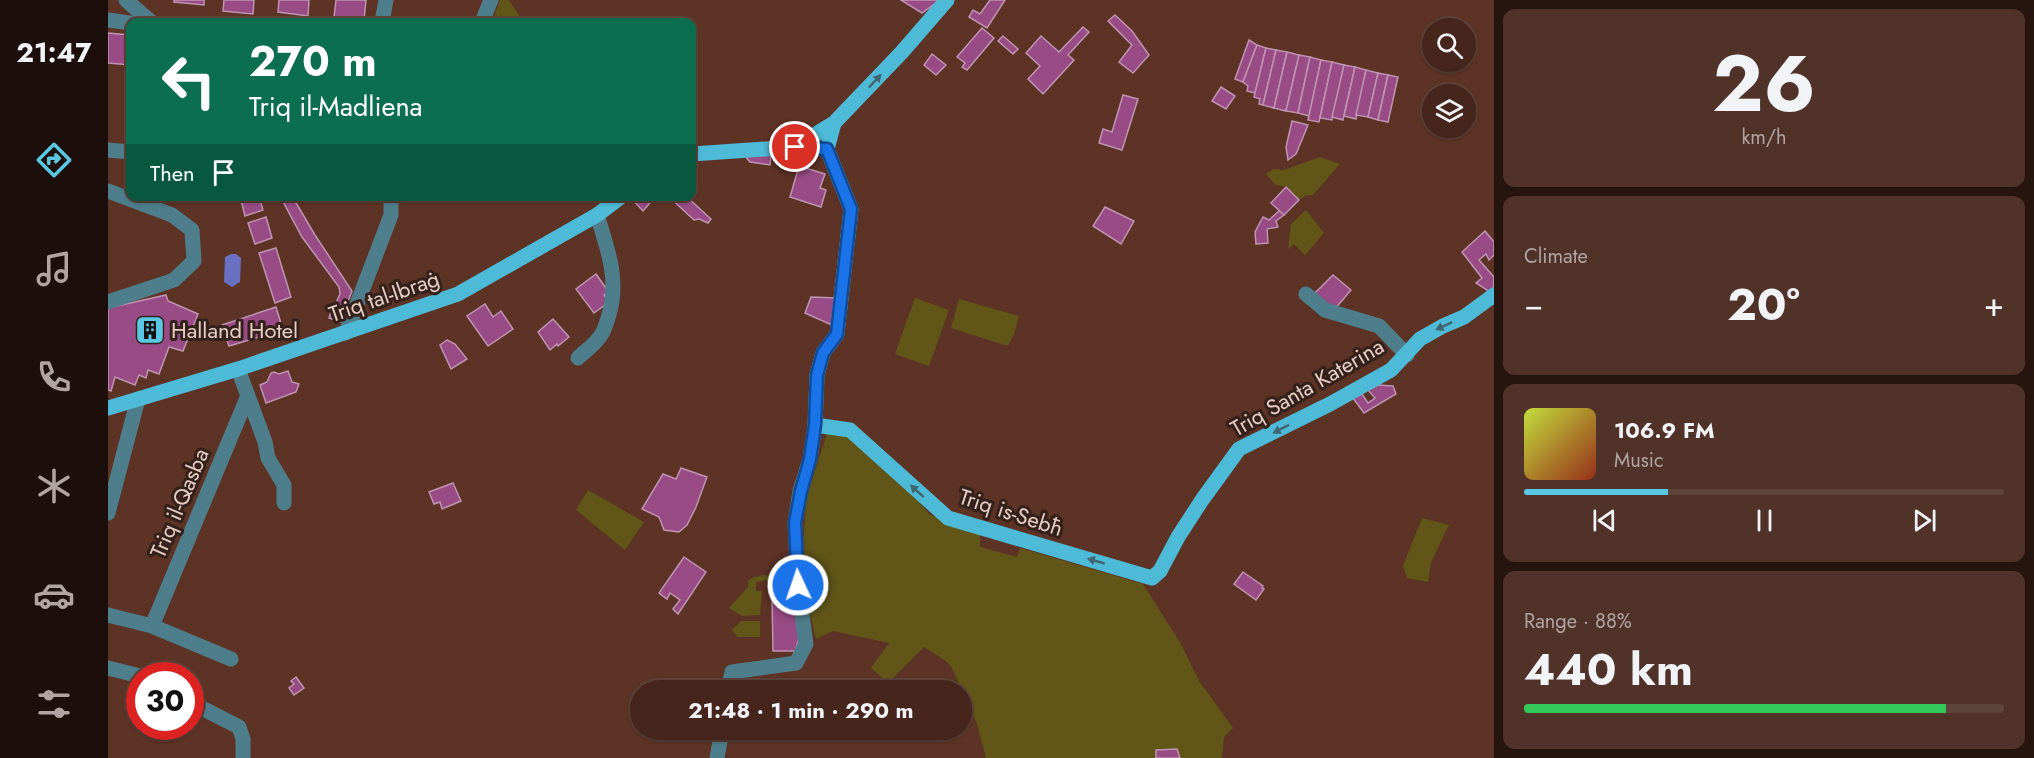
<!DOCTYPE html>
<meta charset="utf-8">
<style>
:root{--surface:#46261c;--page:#503229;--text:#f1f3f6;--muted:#b0a5a3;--line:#5e433b;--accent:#5ac8e5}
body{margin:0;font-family:Jost,sans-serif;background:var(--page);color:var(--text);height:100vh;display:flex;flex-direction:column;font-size:22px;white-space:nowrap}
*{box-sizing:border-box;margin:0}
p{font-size:20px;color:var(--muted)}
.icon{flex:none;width:33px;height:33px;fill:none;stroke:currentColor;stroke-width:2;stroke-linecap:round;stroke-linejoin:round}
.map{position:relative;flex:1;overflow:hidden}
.drawer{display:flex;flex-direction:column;gap:9px;padding:9px;background:#26150f;width:540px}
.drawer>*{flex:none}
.hud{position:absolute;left:18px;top:18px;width:570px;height:183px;border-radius:12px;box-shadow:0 2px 4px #0004,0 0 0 2px var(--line);background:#0b6e4f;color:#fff;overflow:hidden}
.tools{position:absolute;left:1314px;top:18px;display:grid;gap:12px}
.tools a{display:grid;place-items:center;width:54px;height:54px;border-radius:50%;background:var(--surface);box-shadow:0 2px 4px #0004,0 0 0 2px var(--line);font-size:30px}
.speed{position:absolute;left:18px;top:662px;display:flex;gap:12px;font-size:30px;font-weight:700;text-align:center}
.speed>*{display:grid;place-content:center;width:78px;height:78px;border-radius:50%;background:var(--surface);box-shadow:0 2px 4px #0004,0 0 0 2px var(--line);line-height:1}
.speed .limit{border:9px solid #d22;background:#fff;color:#111}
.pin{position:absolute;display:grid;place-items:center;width:51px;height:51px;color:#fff;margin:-26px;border:3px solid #fff;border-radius:50%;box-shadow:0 2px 6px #0007}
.me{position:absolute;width:66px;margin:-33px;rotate:357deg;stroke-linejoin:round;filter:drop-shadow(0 0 4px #0008)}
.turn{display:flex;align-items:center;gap:21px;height:126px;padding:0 24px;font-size:27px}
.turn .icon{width:78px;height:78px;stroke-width:2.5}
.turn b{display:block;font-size:42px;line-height:51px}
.then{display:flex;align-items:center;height:57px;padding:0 24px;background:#0003;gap:12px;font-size:22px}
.big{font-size:45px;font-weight:700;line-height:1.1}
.drawer .widget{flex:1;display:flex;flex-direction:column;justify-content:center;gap:9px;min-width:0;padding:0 21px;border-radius:12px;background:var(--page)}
.drawer .dial{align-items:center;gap:0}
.dial b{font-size:78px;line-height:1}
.song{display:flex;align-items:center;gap:18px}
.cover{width:72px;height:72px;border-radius:9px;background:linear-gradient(135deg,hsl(70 70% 55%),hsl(10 70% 35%))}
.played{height:6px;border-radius:3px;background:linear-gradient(90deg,var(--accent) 30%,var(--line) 30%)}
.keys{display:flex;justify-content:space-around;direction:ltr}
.heat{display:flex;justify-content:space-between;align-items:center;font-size:33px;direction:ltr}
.charge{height:9px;border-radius:4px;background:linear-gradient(90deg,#34c759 88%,var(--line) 0)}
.trip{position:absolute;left:522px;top:680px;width:342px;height:60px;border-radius:30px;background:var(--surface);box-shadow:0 2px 4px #0004,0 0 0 2px var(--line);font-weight:700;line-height:60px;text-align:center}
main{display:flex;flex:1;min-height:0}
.dock{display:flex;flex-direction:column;width:108px;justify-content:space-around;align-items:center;background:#1c0f0b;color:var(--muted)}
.dock .icon{width:42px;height:42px}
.dock .selected{color:var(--accent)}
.dock b{font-size:27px;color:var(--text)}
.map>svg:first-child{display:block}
.green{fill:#615618}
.water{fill:#6a71c3}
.building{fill:#984b84;stroke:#bf94b2;stroke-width:1.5}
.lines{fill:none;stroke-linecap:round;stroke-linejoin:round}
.minor{stroke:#4e7e8c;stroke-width:15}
.major{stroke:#4dbad7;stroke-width:15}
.oneway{fill:#3f6670}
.route-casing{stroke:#114b97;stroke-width:15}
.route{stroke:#1a73e8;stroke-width:10}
.labels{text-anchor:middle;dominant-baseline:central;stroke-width:6;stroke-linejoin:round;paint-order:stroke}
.street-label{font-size:22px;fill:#e8cdc4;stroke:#34211b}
.poi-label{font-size:22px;fill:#e8cdc4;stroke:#34211b;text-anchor:start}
</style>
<main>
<nav class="dock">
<b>21:47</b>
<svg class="icon selected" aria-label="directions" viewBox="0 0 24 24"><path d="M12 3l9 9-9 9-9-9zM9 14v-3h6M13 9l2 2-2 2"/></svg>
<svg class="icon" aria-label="music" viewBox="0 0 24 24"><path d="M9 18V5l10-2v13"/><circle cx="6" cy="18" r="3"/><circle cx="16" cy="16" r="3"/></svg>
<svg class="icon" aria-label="phone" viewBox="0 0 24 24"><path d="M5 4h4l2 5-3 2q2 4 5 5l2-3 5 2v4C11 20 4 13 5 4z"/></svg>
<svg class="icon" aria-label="climate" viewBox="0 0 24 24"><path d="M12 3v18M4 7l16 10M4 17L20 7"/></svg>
<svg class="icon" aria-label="car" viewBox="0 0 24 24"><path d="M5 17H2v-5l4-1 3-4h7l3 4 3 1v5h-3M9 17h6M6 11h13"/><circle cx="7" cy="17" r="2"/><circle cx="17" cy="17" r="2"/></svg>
<svg class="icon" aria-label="filters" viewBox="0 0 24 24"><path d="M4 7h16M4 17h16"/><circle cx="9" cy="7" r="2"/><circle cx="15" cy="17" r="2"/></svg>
</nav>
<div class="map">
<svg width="1386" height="758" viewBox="0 0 1386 758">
<rect width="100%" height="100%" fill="#5d3325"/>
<g class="green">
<path d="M 392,0 L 401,0 L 415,22 L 384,22 Z"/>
<path d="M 1212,157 L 1232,164 L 1205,195 L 1198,195 L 1191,200 L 1178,187 L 1168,185 L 1158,174 L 1166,169 L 1176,170 Z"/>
<path d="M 1198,210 L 1216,233 L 1197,255 L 1186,244 L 1180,249 L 1183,224 Z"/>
<path d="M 807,298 L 841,310 L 821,366 L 787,354 Z"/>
<path d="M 851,299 L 911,316 L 906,334 L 900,346 L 843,328 Z"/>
<path d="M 720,431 L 733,432 L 795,482 L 821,514 L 841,523 L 872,533 L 872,547 L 909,557 L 912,548 L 1035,584 L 1073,644 L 1091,681 L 1125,728 L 1116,737 L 1114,758 L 1072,758 L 1069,749 L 1048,758 L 878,758 L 869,724 L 844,668 L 839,662 L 816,647 L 780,683 L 763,668 L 781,643 L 725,631 L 708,639 L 698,597 L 696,536 L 698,498 Z"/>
<path d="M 480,490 L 536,522 L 517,550 L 468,510 Z"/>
<path d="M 1314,518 L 1341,525 L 1323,562 L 1320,582 L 1299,578 L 1295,566 Z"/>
<path d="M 655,575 L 675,578 L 648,582 L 648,591 L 654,591 L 652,615 L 634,616 L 621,608 L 640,587 L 640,581 L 644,578 Z"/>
<path d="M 633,621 L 652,621 L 652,637 L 629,637 L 624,630 Z"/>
</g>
<path class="water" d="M 123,254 L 128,254 L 133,258 L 132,282 L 124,287 L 116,282 L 117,257 Z"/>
<g class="building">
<path d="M 66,0 L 96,0 L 96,5 L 66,2 Z"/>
<path d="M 116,0 L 146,0 L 145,14 L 115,11 Z"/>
<path d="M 171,0 L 201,0 L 200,16 L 170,12 Z"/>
<path d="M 228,0 L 258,0 L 256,20 L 226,17 Z"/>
<path d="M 793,0 L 832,0 L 814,13 Z"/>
<path d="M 882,0 L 897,0 L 879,28 L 861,17 L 865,10 L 872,14 Z"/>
<path d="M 1007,15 L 1024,31 L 1041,55 L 1025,73 L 1011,62 L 1024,45 L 1000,21 Z"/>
<path d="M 975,27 L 981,32 L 960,55 L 966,60 L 935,94 L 920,79 L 932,66 L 918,53 L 933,36 L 951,52 Z"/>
<path d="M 874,28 L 886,38 L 859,70 L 854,67 L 857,63 L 849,57 Z"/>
<path d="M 0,33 L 22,35 L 22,65 L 0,63 Z"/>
<path d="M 895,36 L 910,49 L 905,54 L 890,41 Z"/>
<path d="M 1141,40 L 1149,45 L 1135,82 L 1127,79 Z"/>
<path d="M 1149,45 L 1158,48 L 1147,93 L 1139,91 L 1140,86 L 1135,82 Z"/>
<path d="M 1158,48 L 1168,50 L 1155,105 L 1151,104 L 1152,99 L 1146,97 Z"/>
<path d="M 1168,50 L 1179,52 L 1166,108 L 1155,105 Z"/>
<path d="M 1179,52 L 1191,55 L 1178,111 L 1166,108 Z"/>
<path d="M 824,54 L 838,65 L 828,75 L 816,65 Z"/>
<path d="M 1191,55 L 1202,57 L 1190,113 L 1178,111 Z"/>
<path d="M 1202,57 L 1213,60 L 1201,116 L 1190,113 Z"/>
<path d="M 1213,60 L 1224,62 L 1211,122 L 1200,120 Z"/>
<path d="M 1224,62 L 1236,65 L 1224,120 L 1212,118 Z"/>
<path d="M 1236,65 L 1247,67 L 1235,120 L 1224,117 Z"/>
<path d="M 1247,67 L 1258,70 L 1248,119 L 1236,116 Z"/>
<path d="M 1258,70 L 1270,73 L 1260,117 L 1248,115 Z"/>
<path d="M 1270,73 L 1280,75 L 1270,120 L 1260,117 Z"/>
<path d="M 1280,75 L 1290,77 L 1280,122 L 1270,120 Z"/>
<path d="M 1113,87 L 1127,96 L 1118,109 L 1104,101 Z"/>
<path d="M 1015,95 L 1030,99 L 1014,150 L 991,143 L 995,129 L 1004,132 Z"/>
<path d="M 1184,121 L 1200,125 L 1188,154 L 1180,160 L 1178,147 Z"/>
<path d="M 633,151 L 663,153 L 662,165 L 642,162 Z"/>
<path d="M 691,166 L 717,174 L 712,188 L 718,190 L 713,207 L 682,197 Z"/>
<path d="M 1178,187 L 1191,200 L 1176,215 L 1163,203 Z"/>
<path d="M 132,196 L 151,196 L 155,210 L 137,216 Z"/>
<path d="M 172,196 L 184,196 L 207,235 L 244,291 L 237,309 L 227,305 L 232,294 L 231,287 L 194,237 Z"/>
<path d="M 521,196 L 548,196 L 535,211 Z"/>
<path d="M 560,196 L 578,196 L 603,219 L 600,223 L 591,219 L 586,220 Z"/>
<path d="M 997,207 L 1026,221 L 1013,244 L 985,226 Z"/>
<path d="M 1171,211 L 1176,215 L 1168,221 L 1170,227 L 1159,229 L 1160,243 L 1148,244 L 1147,232 L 1155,217 L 1161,220 Z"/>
<path d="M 158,217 L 164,238 L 147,244 L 140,223 Z"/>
<path d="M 1377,231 L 1386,242 L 1386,255 L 1381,260 L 1378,254 L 1371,260 L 1386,277 L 1385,294 L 1368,283 L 1374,278 L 1354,252 Z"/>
<path d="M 168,248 L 183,297 L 167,303 L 151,253 Z"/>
<path d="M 488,274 L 500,291 L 496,295 L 501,302 L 486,313 L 468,289 Z"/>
<path d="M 1225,275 L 1243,290 L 1226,310 L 1207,293 Z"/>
<path d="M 58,295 L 60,301 L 90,314 L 75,351 L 61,347 L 51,374 L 40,370 L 38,378 L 31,375 L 27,385 L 7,377 L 3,391 L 0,390 L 0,308 Z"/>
<path d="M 703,297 L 729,298 L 726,326 L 697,313 Z"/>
<path d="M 377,304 L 385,317 L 393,311 L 405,329 L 380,346 L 359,316 Z"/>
<path d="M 168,307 L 175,330 L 121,346 L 114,325 Z"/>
<path d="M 224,309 L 236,314 L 233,322 L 221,318 Z"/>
<path d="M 445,319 L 461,337 L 450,346 L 449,344 L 442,350 L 430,332 Z"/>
<path d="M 339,340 L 347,344 L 359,359 L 343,369 L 332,345 Z"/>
<path d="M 180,371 L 184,382 L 191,384 L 188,392 L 158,403 L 152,385 L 159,382 L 163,373 L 166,372 L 171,374 Z"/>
<path d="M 1270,385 L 1285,386 L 1288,394 L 1256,413 L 1245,398 L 1254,394 L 1260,403 L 1267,398 L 1260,390 Z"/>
<path d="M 573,468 L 599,477 L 588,507 L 579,525 L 571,532 L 556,530 L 551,517 L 534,509 L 555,474 L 568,479 Z"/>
<path d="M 345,483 L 353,501 L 334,509 L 332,502 L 326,504 L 321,492 Z"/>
<path d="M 576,557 L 598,572 L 570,614 L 565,609 L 572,600 L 562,593 L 559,599 L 551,593 Z"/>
<path d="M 1135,572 L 1155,586 L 1154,588 L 1156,589 L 1148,600 L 1126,584 Z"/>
<path d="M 686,598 L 693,633 L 687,651 L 665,651 L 664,600 Z"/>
<path d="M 188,677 L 196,688 L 186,695 L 181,688 L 186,684 L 183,681 Z"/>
<path d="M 1069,749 L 1072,758 L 1048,758 L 1048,750 Z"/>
</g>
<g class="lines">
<g class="minor">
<path d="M 18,0 L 43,22"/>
<path d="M 0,20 L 22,23"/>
<path d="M 274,22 L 278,0"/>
<path d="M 374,22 L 383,0"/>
<path d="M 0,150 L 22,152"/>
<path d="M 0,191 L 64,215 L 84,230 L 86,261 L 66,280 L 0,302"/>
<path d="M 1198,294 L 1217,310 L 1271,326 L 1299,355"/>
<path d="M 238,333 L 283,215 L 283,202 L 281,196"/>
<path d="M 470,358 C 476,352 485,346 490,339 C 495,334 498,325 500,318 C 512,282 500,250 489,215"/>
<path d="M 130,369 L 157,442 L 160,458 L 176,485 L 176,503"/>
<path d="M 0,513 L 30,399"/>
<path d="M 0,615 L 44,626 L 123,659"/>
<path d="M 44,626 L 139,398"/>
<path d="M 0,668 L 32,676"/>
<path d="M 620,690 L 624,672 L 688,663 L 698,644 L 690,585 L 687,523 L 692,491 L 702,459 L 707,425"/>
<path d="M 82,702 L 131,727 L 135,739 L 135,758"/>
<path d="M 609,758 L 614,729"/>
</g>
<g class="major">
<path d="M 726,123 L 719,149 L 743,209 L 729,334 L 715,353 L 709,375 L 707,425 L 742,430 L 840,518 L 1044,578 L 1052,571 L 1070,537 L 1094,500 L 1131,449 L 1222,404 L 1283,370 L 1312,339 L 1335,326 L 1356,317 L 1386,295"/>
<path d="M 584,154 L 687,147 L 726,123 L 794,52 L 839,0"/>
<path d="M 0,408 L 130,369 L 350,294 L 489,215 L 514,196"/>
</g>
</g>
<defs><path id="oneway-solid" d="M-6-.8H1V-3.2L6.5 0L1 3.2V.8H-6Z" transform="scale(1.5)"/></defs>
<g class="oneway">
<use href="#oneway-solid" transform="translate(767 81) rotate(-47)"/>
<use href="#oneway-solid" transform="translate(1336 326) rotate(155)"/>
<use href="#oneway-solid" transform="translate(1173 429) rotate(153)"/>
<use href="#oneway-solid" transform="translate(809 491) rotate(-138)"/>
<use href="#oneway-solid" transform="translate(988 561) rotate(-164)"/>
</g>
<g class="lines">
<g class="route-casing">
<path id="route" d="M 687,147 L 719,149 L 743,209 L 729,334 L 715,353 L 709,375 L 707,425 L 702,459 L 693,491 L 687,523 L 690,585"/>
</g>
<use href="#route" class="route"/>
</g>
<defs>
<g id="building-square" transform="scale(1.5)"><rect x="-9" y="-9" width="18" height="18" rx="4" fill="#5ac8e5" stroke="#34211b"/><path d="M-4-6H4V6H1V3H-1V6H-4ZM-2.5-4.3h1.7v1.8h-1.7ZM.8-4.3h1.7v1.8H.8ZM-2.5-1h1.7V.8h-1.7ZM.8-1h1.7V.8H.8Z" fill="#111"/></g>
</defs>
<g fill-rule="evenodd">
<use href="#building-square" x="42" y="330"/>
</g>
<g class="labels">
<g class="street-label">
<text transform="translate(276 296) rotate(-19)">Triq tal-Ibraġ</text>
<text transform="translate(1199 387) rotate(-30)">Triq Santa Katerina</text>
<text transform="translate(71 503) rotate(-67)">Triq il-Qasba</text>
<text transform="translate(903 512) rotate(18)">Triq is-Sebħ</text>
</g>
<g class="poi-label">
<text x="63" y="330">Halland Hotel</text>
</g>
</g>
</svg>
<div class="tools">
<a><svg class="icon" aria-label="search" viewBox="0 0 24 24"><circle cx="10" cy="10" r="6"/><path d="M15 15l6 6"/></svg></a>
<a><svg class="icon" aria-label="layers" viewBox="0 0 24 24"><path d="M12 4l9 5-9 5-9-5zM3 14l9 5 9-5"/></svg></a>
</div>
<div class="speed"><div class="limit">30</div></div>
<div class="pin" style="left:687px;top:147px;background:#d93025"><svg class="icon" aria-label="arrive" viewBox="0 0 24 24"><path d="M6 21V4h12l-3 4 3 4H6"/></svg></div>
<svg class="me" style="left:690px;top:585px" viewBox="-20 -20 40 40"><circle r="17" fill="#1a73e8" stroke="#fff" stroke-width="3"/><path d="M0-11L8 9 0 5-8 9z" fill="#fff"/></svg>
<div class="trip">21:48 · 1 min · 290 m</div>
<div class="hud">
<div class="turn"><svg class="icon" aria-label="left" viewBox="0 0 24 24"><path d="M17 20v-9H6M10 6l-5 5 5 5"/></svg><div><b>270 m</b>Triq il-Madliena</div></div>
<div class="then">Then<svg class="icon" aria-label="arrive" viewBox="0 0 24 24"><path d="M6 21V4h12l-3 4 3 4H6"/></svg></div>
</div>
</div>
<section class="drawer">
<div class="widget dial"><b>26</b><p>km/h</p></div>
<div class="widget"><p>Climate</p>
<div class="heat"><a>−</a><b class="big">20°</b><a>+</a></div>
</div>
<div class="widget">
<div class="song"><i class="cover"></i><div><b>106.9 FM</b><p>Music</p></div></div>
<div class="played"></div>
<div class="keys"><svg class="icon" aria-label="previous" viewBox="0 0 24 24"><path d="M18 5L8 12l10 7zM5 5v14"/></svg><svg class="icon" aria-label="pause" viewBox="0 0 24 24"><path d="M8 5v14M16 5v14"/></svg><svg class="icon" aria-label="next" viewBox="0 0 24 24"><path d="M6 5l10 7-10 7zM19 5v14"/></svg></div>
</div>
<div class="widget"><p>Range · 88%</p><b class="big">440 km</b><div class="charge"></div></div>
</section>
</main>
